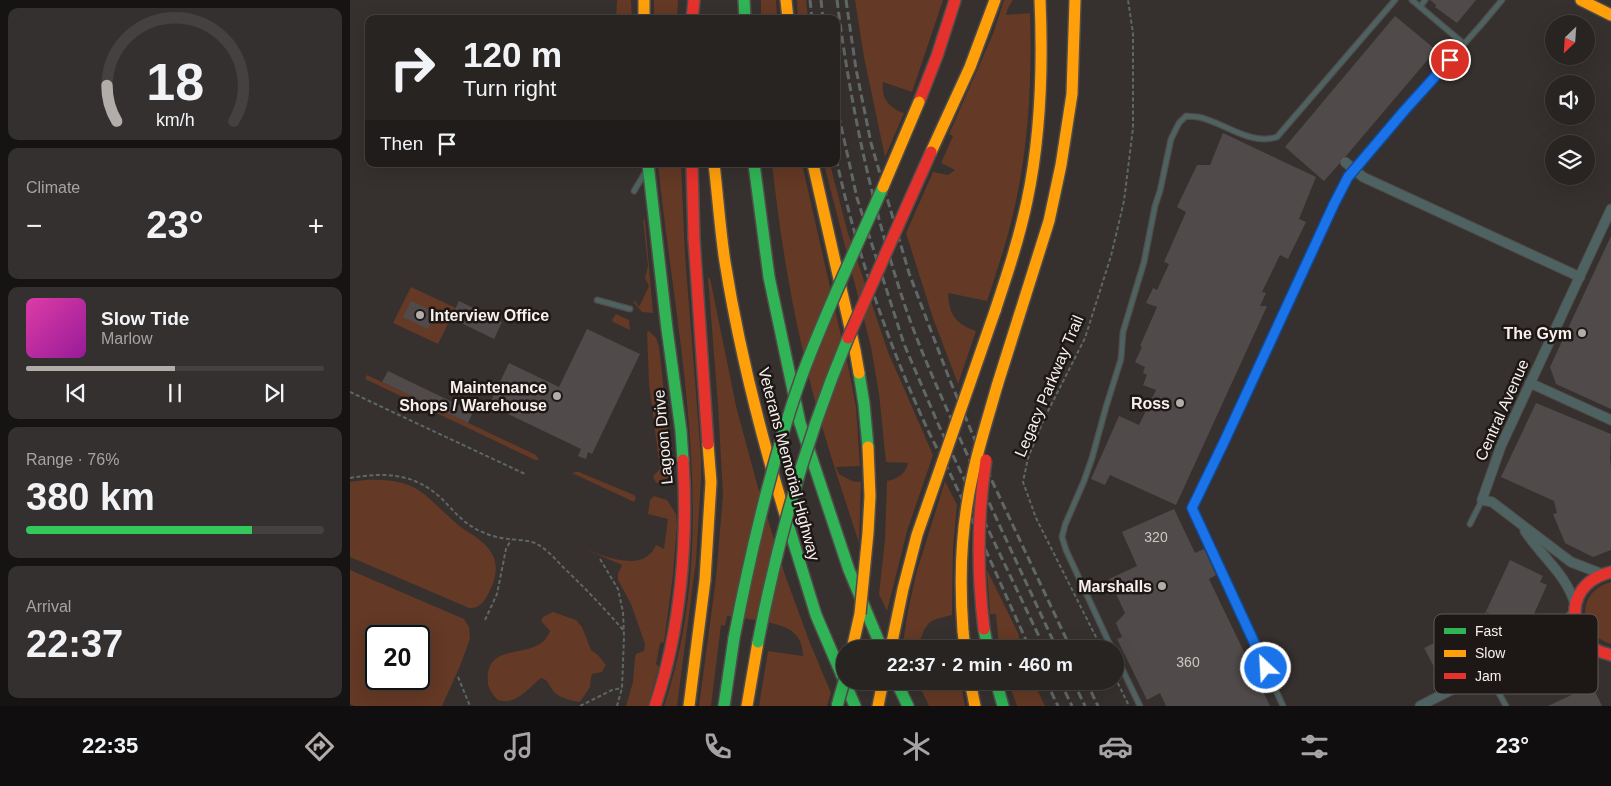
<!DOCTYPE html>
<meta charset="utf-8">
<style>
:root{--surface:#282422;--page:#34302f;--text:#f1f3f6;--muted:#a5a4a5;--line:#444140;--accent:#b3adaa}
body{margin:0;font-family:Helvetica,sans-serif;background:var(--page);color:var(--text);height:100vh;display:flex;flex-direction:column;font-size:19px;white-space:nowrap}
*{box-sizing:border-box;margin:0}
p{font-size:16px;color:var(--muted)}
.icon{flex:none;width:28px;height:28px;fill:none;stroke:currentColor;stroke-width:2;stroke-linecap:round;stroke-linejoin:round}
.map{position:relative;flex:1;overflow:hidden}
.details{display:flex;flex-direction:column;gap:8px;padding:8px;background:#161413;width:350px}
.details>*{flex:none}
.guide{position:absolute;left:15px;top:15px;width:475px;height:152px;border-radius:10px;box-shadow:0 5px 20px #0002,0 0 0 1px var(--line);background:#282422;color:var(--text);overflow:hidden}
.needle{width:32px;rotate:205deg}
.buttons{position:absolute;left:1195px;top:15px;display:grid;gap:10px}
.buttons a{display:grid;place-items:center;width:50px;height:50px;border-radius:50%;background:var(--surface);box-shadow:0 5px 20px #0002,0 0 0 1px var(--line);font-size:25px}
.speed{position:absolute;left:15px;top:625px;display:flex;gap:10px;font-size:25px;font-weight:700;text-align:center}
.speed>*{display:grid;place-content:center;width:65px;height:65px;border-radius:50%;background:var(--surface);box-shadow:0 5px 20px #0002,0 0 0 1px var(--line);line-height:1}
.speed .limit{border:2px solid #111;border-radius:8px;background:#fff;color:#111}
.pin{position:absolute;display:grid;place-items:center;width:42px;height:42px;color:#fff;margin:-21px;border:2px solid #fff;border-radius:50%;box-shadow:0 1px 5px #0007}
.me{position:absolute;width:55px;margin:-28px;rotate:335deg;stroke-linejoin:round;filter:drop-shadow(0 0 4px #0008)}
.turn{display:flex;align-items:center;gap:18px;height:105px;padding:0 15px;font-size:22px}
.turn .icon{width:65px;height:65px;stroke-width:2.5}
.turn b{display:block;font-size:35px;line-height:42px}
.then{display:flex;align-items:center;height:48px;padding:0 15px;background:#0003;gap:10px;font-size:19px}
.big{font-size:38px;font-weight:700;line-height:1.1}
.details .tile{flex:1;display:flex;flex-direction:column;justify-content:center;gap:8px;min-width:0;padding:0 18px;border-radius:10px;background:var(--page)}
.details .dial{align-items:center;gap:0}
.dial svg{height:130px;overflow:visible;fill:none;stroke:var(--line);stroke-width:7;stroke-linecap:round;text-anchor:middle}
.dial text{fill:var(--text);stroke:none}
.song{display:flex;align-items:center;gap:15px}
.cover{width:60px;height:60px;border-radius:8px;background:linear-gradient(135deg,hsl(320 70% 55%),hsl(300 70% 35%))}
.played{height:5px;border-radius:2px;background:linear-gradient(90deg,var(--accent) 50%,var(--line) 50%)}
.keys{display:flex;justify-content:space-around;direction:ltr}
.heat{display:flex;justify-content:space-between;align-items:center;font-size:28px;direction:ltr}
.charge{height:8px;border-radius:4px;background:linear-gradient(90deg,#34c759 76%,var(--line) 0)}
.trip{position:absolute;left:486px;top:640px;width:288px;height:50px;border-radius:25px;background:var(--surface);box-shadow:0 5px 20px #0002,0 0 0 1px var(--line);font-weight:700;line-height:50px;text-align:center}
.tab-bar{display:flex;height:80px;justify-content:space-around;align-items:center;background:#100e0e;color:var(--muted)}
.tab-bar .icon{width:35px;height:35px}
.tab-bar .current{color:var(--accent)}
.tab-bar b{font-size:22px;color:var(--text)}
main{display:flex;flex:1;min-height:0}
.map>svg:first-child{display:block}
.green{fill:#643925;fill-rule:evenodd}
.building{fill:#504b4a}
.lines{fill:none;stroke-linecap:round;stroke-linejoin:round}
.lane-casing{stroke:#504c4a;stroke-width:7}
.street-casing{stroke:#504c4a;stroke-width:11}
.fast-casing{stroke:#504c4a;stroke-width:14}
.slow-casing{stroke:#504c4a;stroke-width:14}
.jam-casing{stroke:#504c4a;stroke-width:14}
.path{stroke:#5d6866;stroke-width:2;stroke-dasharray:4 2.5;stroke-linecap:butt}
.lane{stroke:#4e6361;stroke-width:4.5}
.street{stroke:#4e6361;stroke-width:9}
.fast{stroke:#30b455;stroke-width:11}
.slow{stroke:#ff9f0a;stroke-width:11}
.jam{stroke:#e5322d;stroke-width:11}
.rail{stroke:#606866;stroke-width:3;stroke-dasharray:8 4;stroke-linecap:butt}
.fast-bridge-casing{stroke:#504c4a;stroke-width:14;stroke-linecap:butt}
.slow-bridge-casing{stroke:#504c4a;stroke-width:14;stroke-linecap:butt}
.jam-bridge-casing{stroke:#504c4a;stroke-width:14;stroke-linecap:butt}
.fast-bridge{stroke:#30b455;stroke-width:11}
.slow-bridge{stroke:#ff9f0a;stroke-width:11}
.jam-bridge{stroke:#e5322d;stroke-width:11}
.route-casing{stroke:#114b97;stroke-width:12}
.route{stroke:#1a73e8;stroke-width:9}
.poi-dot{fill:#b3adaa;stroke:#1d1816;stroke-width:2}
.labels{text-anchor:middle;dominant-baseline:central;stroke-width:5;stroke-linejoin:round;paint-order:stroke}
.number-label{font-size:14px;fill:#cdc7c4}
.poi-label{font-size:16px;font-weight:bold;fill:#f7f0ed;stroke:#1d1816;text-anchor:end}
.street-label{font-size:16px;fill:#f7f0ed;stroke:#1d1816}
.key{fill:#1d1816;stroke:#5e5956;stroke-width:1}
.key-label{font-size:14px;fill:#f7f0ed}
</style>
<main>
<section class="details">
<div class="tile dial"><svg viewBox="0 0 100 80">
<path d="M14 69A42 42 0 1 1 86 69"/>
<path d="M14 69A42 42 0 0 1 8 47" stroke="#b3adaa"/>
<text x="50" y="56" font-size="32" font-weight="700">18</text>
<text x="50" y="72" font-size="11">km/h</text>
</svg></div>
<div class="tile"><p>Climate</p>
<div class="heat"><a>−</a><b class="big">23°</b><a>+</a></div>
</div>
<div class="tile">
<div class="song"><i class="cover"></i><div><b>Slow Tide</b><p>Marlow</p></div></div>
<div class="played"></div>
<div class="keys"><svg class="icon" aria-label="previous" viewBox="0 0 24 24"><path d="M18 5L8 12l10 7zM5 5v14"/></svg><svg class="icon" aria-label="pause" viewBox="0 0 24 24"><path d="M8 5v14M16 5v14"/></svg><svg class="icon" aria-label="next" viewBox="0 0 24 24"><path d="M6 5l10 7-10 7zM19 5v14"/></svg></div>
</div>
<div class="tile"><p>Range · 76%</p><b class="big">380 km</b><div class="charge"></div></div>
<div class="tile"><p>Arrival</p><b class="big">22:37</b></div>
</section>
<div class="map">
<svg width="1261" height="706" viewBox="0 0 1261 706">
<rect width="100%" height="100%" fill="#36302e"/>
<g class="green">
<path d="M 267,0 L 281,0 L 282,19 L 266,19 Z"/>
<path d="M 304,0 L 328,0 L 327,19 L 304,19 Z"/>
<path d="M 411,0 L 426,0 L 427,19 L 411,19 Z"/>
<path d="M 447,0 L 456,0 L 458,19 L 448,19 Z"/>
<path d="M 505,0 L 593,0 L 562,92 L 533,82 C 531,98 539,108 554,113 L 535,157 L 514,57 Z"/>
<path d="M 654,0 L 663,0 L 658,8 L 656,15 L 680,13 C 682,79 679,145 664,210 C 657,241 647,271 637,301 L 598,293 C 599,315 606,324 626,331 L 608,384 L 583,318 L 556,233 L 583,172 L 598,175 L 605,170 L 591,163 L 603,136 L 599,134 L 643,34 Z"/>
<path d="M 308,164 L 331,164 L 335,255 L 351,456 L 351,479 L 346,561 L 327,706 L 314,706 C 373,531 326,341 308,164 Z"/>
<path d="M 422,164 L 452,164 L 500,375 L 506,407 L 510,466 L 486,467 L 489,474 L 502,481 L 511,482 L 509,543 C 488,478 466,414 452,347 C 438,287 429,225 422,164 Z"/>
<path d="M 474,164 L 480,164 L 497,230 L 538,352 L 583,455 L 557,531 L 537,611 L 529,594 L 535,540 L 537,481 C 547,479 556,474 558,463 L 536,462 L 529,394 L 521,347 Z"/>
<path d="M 293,219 L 295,221 L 303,313 L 292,312 L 283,302 L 285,301 L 289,307 L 299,286 L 295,278 L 298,266 Z"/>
<path d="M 358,278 L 360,278 L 386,406 L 407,484 L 435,575 L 460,643 L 481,693 L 477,706 L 409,706 L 418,651 L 453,656 C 453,649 451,640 445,634 C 433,621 395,619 377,616 L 375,626 L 371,625 L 361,706 L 349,706 L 366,578 L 373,495 L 368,405 Z"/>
<path d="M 61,287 L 106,308 L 88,344 L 43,323 Z"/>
<path d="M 266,314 L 279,320 L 280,330 L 263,322 L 262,320 Z"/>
<path d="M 299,331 L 306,338 L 309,346 L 322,466 C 320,477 317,481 306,483 L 303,476 L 310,469 L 299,384 L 297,332 Z"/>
<path d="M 17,375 L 186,455 L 189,460 L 185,460 L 15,379 Z"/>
<path d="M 226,472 L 229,472 L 284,495 L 286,498 L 284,502 L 222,473 Z"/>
<path d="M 15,480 C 67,478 72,493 107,524 C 115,531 125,535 132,542 C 151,558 148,576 137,596 C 133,603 128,609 119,608 L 0,557 L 0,482 Z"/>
<path d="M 595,481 L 607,505 L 603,548 L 602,615 C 581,620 577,620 570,641 L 605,639 L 606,649 L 552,649 L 558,611 L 566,574 Z"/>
<path d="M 304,496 L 317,500 L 326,514 L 327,526 L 323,575 L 314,642 L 310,643 L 306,664 L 309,667 L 298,706 L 276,706 L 283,682 L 285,657 L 286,654 L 294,651 L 295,644 L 281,604 L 268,580 L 268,574 L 272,565 L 237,550 C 257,557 294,573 306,545 L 314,549 L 318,519 L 298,514 L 300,500 Z"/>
<path d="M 0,570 L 114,619 L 119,627 L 120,639 L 110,666 L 92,706 L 5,706 L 0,704 ZM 26,636 L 69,636 L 69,679 L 26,679 Z"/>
<path d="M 637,570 L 668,633 L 672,649 L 649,649 L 646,614 L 640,614 Z"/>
<path d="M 1261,582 L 1261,644 C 1227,634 1226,591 1261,582 Z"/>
<path d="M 203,612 L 226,620 L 232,627 L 241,650 L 248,655 L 256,665 L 252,672 L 242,674 L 241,678 L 240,687 L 230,702 C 222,701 211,698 205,693 C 199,687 199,680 191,678 C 179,687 167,706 148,700 C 144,696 139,690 138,684 C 133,637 188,664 200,631 L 191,621 L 193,617 Z"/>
<path d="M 567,681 L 610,681 L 615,706 L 579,706 Z"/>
<path d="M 658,681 L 683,681 L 695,706 L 667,706 Z"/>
</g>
<g class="building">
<path d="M 1080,0 L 1126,0 L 1107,23 L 1085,7 L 1086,5 Z"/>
<path d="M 1045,16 L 1086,50 L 996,156 L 991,158 L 989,164 L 974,181 L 935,147 Z"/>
<path d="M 873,133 L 966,177 L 949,219 L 956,222 L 938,259 L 930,255 L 912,292 L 916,293 L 910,306 L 917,306 L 826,505 L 760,475 L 755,485 L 741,479 L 769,416 L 789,425 L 806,390 L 793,385 L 797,375 L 793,373 L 795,367 L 785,362 L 792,347 L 790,346 L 807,307 L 796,303 L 803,288 L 807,290 L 819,264 L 814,262 L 836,212 L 827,207 L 847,165 L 860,165 Z"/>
<path d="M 1261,236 L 1261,409 L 1206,384 L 1200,367 Z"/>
<path d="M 61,301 L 86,313 L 78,329 L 53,317 Z"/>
<path d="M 109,301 L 152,322 L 144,339 L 101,318 Z"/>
<path d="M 237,329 L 290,354 L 242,454 L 238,452 L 236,459 L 228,456 L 231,449 L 139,405 L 159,363 L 209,387 Z"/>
<path d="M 38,371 L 123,412 L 118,423 L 32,382 Z"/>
<path d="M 1186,403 L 1261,434 L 1260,459 L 1261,467 L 1261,550 L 1243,557 L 1215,543 L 1203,514 L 1207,513 L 1204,501 L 1151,477 Z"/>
<path d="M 824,509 L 845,553 L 854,549 L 866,575 L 859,579 L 920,706 L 816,706 L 810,693 L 797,700 L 767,639 L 772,637 L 766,623 L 775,613 L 759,579 L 787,566 L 772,532 Z"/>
<path d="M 1160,560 L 1193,576 L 1190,582 L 1197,585 L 1179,625 L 1171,622 L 1168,627 L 1136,612 L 1152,643 L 1088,674 L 1074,648 L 1132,620 Z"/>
<path d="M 1227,664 L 1231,674 L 1234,676 L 1229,692 L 1242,685 L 1252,706 L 1198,706 L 1228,692 L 1215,685 L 1212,671 Z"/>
</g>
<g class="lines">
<g class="lane-casing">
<g id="lane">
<path d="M 1062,0 L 1114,44"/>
<path d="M 1070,7 L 1075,0"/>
<path d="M 284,191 L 296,171"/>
<path d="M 247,300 L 280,309"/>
<path d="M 1120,524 L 1132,500"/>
<path d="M 762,649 L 716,550 L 712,537 L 715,525 L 734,481 L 742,458 L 756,407 L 771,359 L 773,332 L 794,262 L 805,206 L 810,191 L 821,139 L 829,123 L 836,116 C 840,117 844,116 848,117 C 874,122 899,146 927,137 L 1045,0"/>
<path d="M 765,654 L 790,706"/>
<path d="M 1137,672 L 1156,706"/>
<path d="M 933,706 L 842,508 L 874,442 L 979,213 L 997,177 L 1054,111 L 1131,25 L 1152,0"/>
</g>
</g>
<g class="street-casing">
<g id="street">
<path d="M 995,162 L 1013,177 L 1230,277"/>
<path d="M 1180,383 L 1261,420"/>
<path d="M 1175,531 C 1192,557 1216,574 1225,604"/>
<path d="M 1252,574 L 1221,562 L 1142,502 L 1132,500 L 1151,446 L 1261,209"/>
<path d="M 1144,667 C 1163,649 1175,648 1196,636 C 1206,630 1215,622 1224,613"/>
<path d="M 1070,706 L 1142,669 L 1211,648 L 1240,646"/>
</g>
</g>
<g class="fast-casing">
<g id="fast">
<path d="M 394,0 L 395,19"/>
<path d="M 298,164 L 317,329 L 331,431 L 333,460"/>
<path d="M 404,164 L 419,277 L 450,423 L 499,570 L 532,649"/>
<path d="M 509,373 L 514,404 L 518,447"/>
<path d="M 437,521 L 466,615 L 505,706"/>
<path d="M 634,629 L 638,649"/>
<path d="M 546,681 L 558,706"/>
<path d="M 646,681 L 653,706"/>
<path d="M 374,706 L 384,638"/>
</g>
</g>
<g class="slow-casing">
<g id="slow">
<path d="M 294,0 L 294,19"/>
<path d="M 436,0 L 438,19"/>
<path d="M 1231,0 L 1261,15"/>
<path d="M 581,152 L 620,67 L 645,0"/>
<path d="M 364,164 C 368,197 370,230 375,262 C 389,350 411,436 437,521"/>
<path d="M 463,164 L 505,350 L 509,373"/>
<path d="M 645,311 C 657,275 669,239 677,201 C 691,135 693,68 690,0"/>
<path d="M 647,386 L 699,221 L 711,165 L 722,94 L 725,0"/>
<path d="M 613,631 L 615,649"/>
<path d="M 502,649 L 510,614"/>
<path d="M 620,681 L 625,706"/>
<path d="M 339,706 L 355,580 L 361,482 L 358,444"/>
<path d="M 397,706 L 408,642"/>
<path d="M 528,706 L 533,681"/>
</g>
</g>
<g class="jam-casing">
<g id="jam">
<path d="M 342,19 L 344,0"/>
<path d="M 569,102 L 587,56 L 605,0"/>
<path d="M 342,164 L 344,239 L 358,444"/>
<path d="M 1261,572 C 1229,580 1215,608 1233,636 C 1236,641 1238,645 1243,648 C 1248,652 1255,653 1261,655"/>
<path d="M 305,706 C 331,629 338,541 333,460"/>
</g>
</g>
<g class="path">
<path d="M 0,392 L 175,474"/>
<path d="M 0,478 C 35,472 65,473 92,499 C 104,511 114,524 130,531 C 138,535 149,538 159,539 C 167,540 177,540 185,543 C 196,548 205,559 214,568 C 235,588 255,609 274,631"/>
<path d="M 250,559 L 268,589 L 273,612 L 274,637 L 272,688 L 267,706"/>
<path d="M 135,620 L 147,594 L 156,549 L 161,540"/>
<path d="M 752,649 L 686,518 L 673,482 L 678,458 L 694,419 L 735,338 L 761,256 L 774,201 L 783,128 L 783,33 L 778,0"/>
<path d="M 108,677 L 120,706"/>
<path d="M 765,677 L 779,706"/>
<path d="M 230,706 L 262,690 L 272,688"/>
</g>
<use href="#lane" class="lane"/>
<use href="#street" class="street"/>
<use href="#fast" class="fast"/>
<use href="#slow" class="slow"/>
<use href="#jam" class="jam"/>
<g class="rail">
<path d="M 460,0 L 462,19"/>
<path d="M 471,0 L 473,19"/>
<path d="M 487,0 C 500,104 522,207 555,306 C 571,353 592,398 612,443 C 643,512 675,580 707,649"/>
<path d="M 496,0 L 506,69 L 521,143 L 559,273 L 599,378 L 643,483 L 721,649"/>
<path d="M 486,103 L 507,198 L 554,344 L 589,426 L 695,649"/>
<path d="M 486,158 C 506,250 537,341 576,426 C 585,446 596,464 605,484 C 631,538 655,594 680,649"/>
<path d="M 696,681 L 708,706"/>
<path d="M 710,681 L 722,706"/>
<path d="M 723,681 L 735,706"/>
<path d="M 736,681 L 748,706"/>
</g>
<g class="fast-bridge-casing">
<g id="fast-bridge">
<path d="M 384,638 C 401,550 421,463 451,378 C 475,313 505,250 533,187"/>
<path d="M 408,642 C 428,538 457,436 498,338"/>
<path d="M 487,706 L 495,678"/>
</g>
</g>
<g class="slow-bridge-casing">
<g id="slow-bridge">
<path d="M 533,187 L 569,102"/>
<path d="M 510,614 L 518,533 L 520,496 L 518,447"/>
<path d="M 613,631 C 610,589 610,547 617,505 C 623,464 636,425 647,386"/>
<path d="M 541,647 L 553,589 L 567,535 L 645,311"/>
</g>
</g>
<g class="jam-bridge-casing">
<g id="jam-bridge">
<path d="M 498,338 L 581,152"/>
<path d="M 634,629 C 627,572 627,517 636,460"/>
</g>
</g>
<use href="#fast-bridge" class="fast-bridge"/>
<use href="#slow-bridge" class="slow-bridge"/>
<use href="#jam-bridge" class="jam-bridge"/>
</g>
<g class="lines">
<g class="route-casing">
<path id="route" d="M 916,668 L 842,508 L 874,442 L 984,204 L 998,177 L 1054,111 L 1100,60"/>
</g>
<use href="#route" class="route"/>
</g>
<g class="poi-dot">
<circle cx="70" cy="315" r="5"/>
<circle cx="1232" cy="333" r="5"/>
<circle cx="207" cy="396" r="5"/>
<circle cx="830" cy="403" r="5"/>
<circle cx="812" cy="586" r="5"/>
</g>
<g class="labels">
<g class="number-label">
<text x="806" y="537">320</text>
<text x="838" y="662">360</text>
</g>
<g class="poi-label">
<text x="80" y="315" text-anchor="start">Interview Office</text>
<text x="1222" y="333">The Gym</text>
<text x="197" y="387">Maintenance<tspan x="197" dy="18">Shops / Warehouse</tspan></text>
<text x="820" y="403">Ross</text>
<text x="802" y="586">Marshalls</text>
</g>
<g class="street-label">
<text transform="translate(699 386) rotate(-67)">Legacy Parkway Trail</text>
<text transform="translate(1152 410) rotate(-66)">Central Avenue</text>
<text transform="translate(313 437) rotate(-95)">Lagoon Drive</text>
<text transform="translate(439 464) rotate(75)">Veterans Memorial Highway</text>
</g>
</g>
<rect x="1084" y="614" width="164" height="80" rx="8" class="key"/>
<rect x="1094" y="628" width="22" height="6" fill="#30b455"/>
<rect x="1094" y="650" width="22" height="7" fill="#ff9f0a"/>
<rect x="1094" y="673" width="22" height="6" fill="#e5322d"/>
<g class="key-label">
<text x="1125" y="636">Fast</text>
<text x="1125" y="658">Slow</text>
<text x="1125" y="681">Jam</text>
</g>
</svg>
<div class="buttons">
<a><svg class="needle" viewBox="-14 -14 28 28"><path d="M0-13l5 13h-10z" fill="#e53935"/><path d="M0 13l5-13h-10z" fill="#a5a4a5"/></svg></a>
<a><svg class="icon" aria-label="sound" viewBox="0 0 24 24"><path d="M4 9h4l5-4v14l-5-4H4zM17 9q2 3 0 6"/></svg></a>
<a><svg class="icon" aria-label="layers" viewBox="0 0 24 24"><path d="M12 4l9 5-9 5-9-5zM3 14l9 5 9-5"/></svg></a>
</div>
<div class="speed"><div class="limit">20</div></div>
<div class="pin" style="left:1100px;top:60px;background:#d93025"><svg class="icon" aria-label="arrive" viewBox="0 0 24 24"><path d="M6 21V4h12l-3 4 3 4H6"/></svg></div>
<svg class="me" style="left:916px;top:668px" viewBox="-20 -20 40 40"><circle r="17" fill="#1a73e8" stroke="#fff" stroke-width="3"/><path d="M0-11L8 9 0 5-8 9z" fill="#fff"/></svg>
<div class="trip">22:37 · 2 min · 460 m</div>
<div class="guide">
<div class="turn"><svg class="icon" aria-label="right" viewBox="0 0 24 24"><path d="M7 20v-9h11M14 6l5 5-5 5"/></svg><div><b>120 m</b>Turn right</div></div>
<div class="then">Then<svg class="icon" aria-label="arrive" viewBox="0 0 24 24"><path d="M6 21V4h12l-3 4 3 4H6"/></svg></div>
</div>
</div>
</main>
<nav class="tab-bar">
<b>22:35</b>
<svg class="icon current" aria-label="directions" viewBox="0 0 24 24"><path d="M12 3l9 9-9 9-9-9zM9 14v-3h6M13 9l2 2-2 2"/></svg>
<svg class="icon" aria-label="music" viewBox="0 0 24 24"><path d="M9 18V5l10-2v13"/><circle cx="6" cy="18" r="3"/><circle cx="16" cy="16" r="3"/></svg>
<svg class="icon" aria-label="phone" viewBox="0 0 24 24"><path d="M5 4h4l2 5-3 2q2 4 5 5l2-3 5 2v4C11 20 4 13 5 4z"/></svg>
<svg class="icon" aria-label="climate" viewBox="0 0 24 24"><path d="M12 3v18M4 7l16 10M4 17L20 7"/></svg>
<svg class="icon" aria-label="car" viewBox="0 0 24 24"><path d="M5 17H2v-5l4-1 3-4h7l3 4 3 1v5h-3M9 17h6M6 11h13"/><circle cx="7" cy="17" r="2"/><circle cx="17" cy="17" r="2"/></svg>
<svg class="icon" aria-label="filters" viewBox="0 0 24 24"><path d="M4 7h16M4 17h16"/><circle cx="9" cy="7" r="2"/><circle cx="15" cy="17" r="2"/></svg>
<b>23°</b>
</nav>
